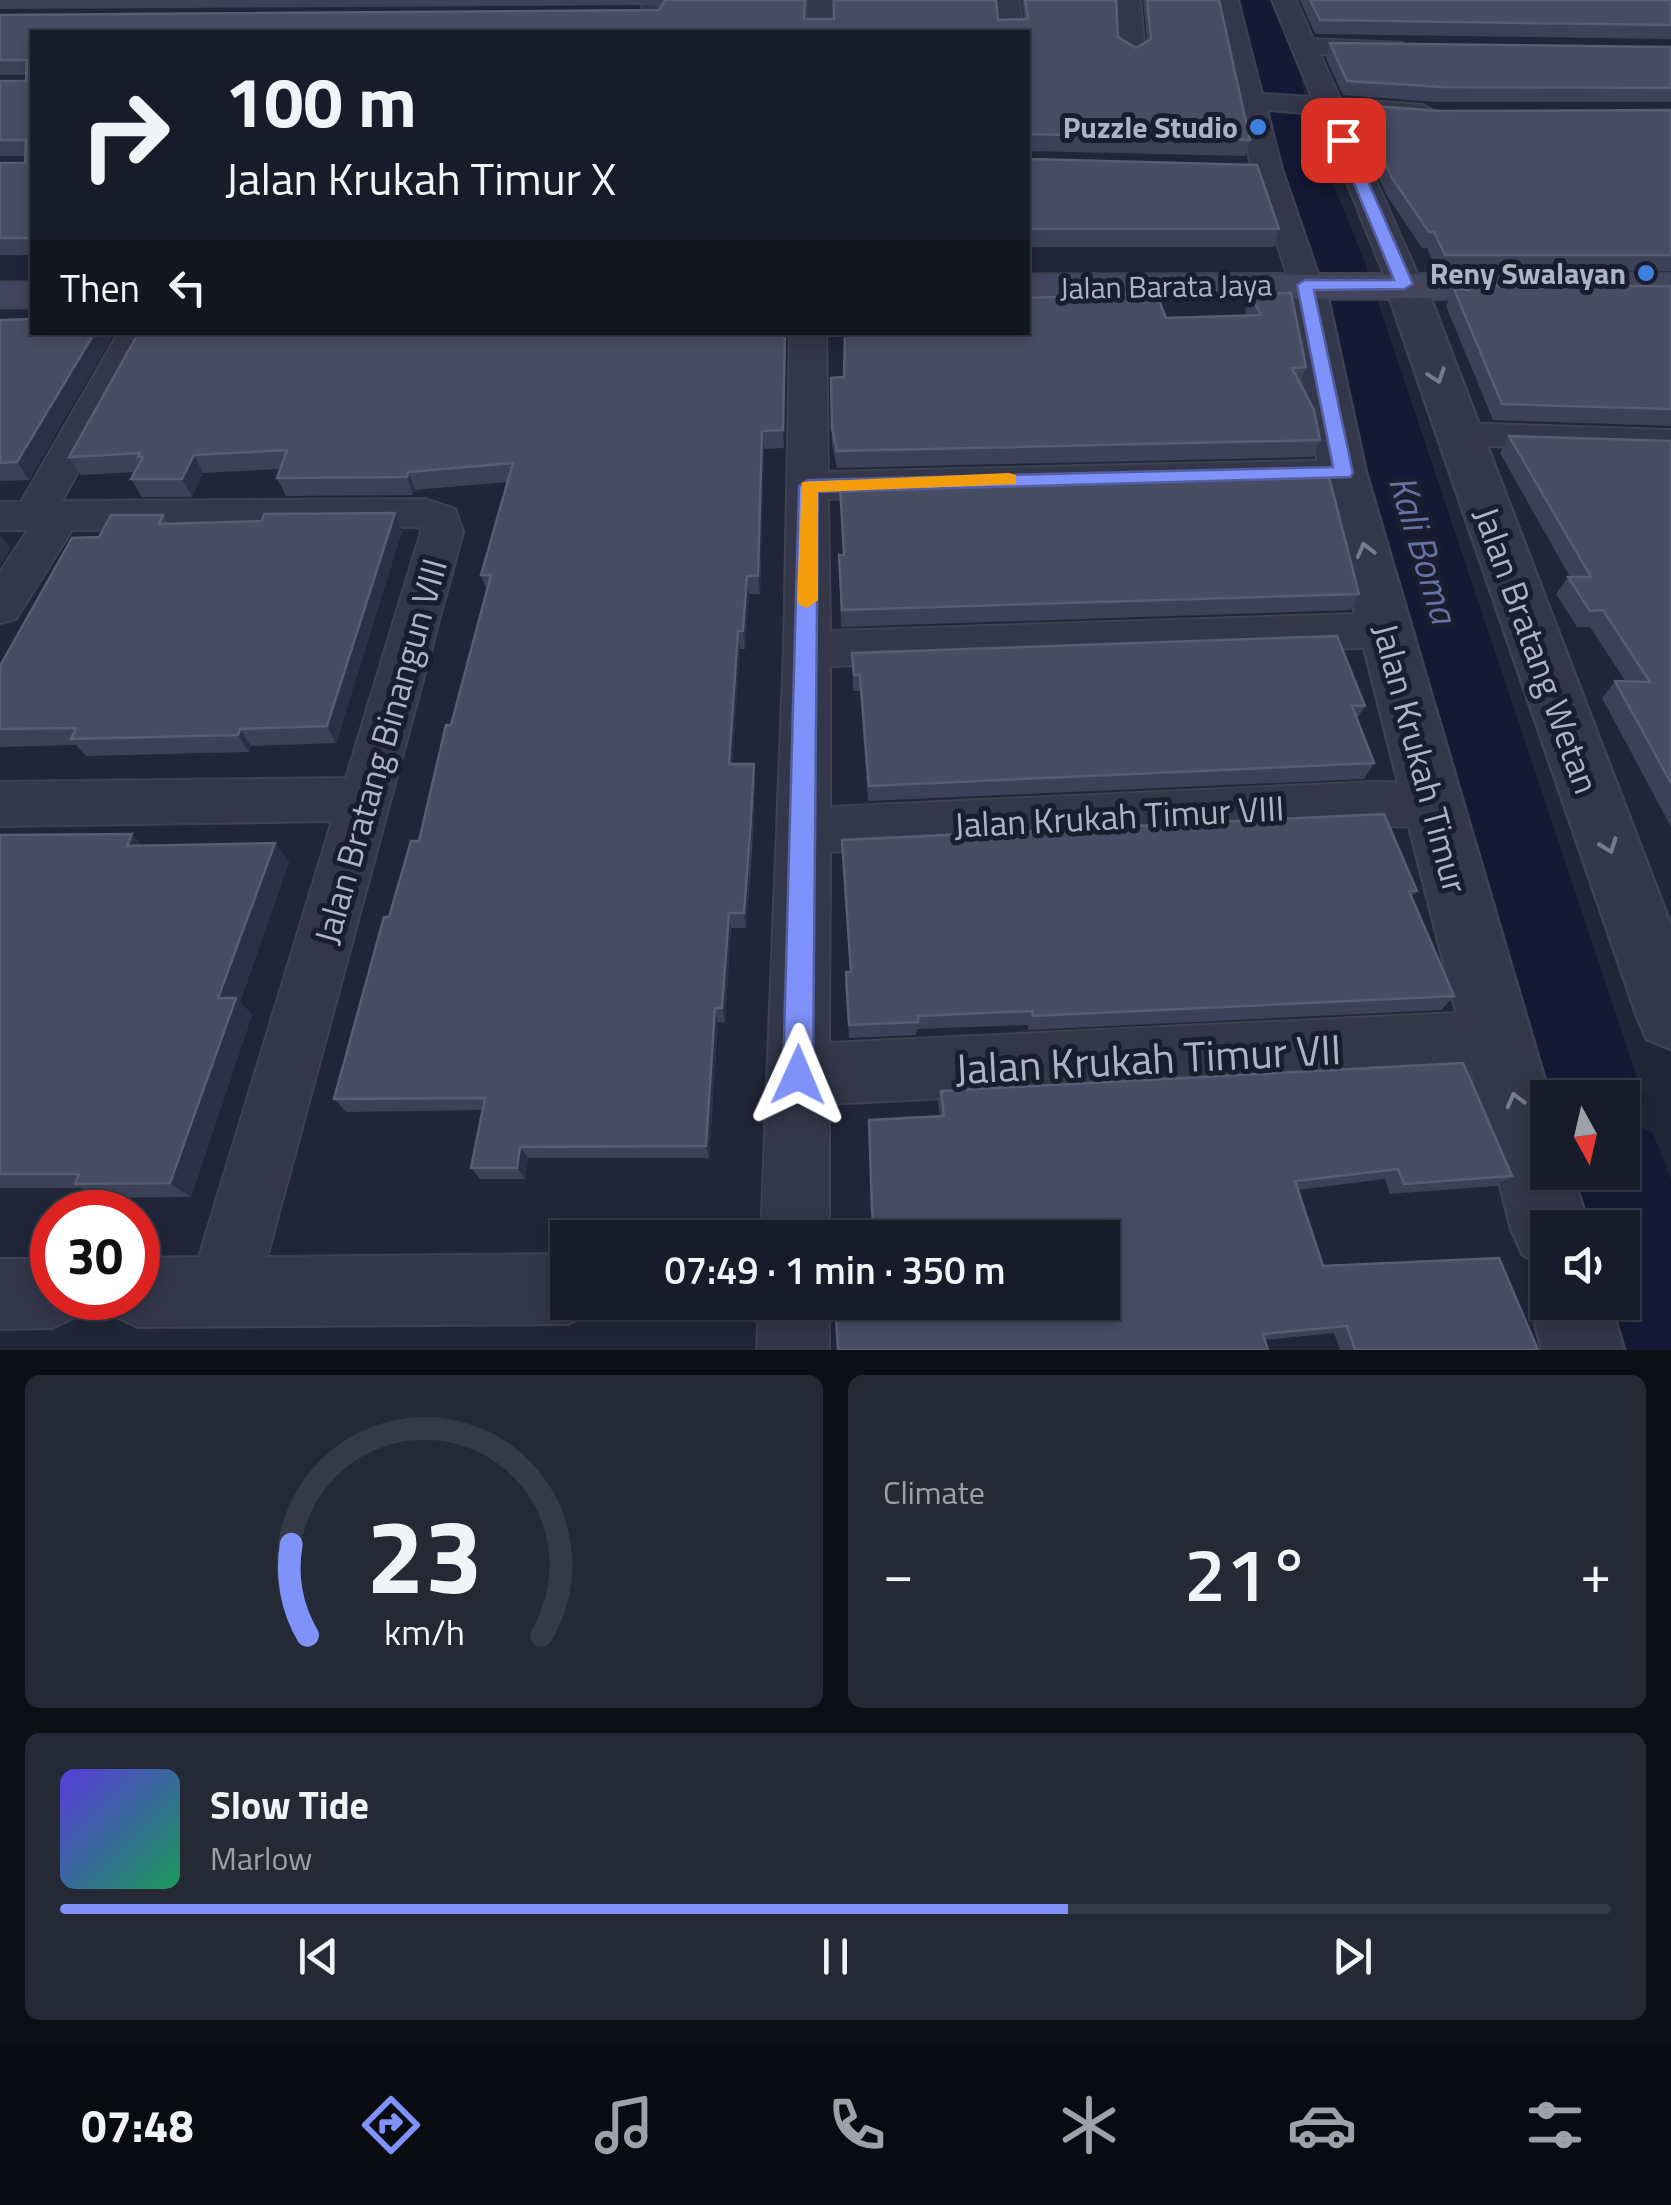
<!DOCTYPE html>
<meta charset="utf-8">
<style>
:root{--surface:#181c2a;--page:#252936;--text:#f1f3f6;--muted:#9fa1a8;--line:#363a47;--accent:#7f92f9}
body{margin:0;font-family:"Titillium Web",sans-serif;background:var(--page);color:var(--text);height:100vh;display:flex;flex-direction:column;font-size:38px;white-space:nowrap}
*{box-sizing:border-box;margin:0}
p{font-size:32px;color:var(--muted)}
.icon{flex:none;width:55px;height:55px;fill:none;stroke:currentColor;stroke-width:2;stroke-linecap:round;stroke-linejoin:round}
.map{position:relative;height:1350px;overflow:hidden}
.side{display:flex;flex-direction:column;gap:25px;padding:25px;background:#0d0f17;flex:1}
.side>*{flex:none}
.banner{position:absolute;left:30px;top:30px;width:1000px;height:305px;border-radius:0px;box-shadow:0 5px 15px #0003,0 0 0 2px var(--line);background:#181c2a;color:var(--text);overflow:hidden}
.needle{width:65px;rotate:172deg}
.tools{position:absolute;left:1530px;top:1080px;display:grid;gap:20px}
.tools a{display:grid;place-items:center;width:110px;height:110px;border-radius:0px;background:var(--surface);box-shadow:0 5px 15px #0003,0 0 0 2px var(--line);font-size:50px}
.speed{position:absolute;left:30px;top:1190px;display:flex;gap:20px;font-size:50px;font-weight:700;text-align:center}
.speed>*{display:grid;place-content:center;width:130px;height:130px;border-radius:50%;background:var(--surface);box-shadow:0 5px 15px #0003,0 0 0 2px var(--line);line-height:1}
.speed .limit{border:15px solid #d22;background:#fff;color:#111}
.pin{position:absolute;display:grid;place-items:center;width:85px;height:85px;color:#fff;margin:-42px;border-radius:20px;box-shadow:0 5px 15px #0006}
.me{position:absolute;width:110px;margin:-55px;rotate:1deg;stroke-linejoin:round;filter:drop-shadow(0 0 8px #0008)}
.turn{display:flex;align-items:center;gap:35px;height:210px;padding:0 30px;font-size:45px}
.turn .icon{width:130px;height:130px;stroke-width:2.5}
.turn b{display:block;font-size:70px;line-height:85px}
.then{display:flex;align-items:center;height:95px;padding:0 30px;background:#0003;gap:20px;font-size:38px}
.big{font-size:75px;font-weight:600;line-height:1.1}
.side .card{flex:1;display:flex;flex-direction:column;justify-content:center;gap:15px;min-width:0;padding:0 35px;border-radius:15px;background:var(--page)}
.side .dial{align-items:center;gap:0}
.dial svg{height:260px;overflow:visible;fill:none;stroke:var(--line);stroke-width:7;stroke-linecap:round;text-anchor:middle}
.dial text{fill:var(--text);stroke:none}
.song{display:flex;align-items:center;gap:30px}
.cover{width:120px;height:120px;border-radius:15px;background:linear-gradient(135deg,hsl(250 70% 55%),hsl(150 70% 35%))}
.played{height:10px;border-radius:5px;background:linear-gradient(90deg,var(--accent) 65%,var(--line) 65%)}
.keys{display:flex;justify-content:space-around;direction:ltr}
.heat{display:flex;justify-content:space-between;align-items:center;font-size:55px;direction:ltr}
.side .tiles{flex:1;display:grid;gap:25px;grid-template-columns:1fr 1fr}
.card:last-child{grid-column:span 2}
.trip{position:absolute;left:550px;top:1220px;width:570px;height:100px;border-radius:0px;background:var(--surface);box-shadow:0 5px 15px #0003,0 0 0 2px var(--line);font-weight:600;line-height:100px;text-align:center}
.tab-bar{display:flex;height:160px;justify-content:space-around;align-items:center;background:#0a0b11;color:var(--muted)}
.tab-bar .icon{width:70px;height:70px}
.tab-bar .current{color:var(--accent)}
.tab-bar b{font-size:45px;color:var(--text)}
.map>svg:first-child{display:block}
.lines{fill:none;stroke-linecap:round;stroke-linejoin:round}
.river{fill:#141a36;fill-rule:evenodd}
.minor-casing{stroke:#3d4152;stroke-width:4}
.tertiary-casing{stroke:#3d4152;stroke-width:5}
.secondary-casing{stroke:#3d4152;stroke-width:5}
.minor{fill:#343749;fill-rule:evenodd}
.tertiary{fill:#343749;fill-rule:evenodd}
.secondary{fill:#42455c;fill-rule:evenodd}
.wall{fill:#3b4157}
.shaded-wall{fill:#2b3046}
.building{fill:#474d63;stroke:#575d72;stroke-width:2.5}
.oneway{stroke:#777b8d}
.route{fill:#7f92f9;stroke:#535fa2;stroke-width:2.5}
.slow{fill:#f59e0b}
.shop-dot{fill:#3f7fe0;stroke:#191d2d;stroke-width:4}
.labels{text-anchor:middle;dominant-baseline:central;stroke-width:10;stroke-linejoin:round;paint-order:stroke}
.far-poi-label{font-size:30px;font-weight:bold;fill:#aeb2c5;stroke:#191d2d;text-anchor:end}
.far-street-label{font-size:30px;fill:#aeb2c5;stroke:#191d2d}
.street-label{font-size:35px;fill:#aeb2c5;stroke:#191d2d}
.water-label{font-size:38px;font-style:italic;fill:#6672a5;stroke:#191d2d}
.near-street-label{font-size:42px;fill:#aeb2c5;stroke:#191d2d}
</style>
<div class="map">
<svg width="1671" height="1350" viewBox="0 0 1671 1350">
<rect width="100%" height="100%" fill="#202538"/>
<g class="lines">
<path class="river" d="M 1241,0 L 1281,0 L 1318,146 L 1365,263 L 1644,1098 L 1632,1125 L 1653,1133 L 1671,1179 L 1671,1350 L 1609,1350 L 1596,1302 L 1622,1302 L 1622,1228 L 1575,1228 L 1559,1172 L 1622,1172 L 1622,1098 L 1548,1098 L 1548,1120 L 1538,1098 L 1309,263 L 1270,146 Z"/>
<g class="minor-casing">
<g id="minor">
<path d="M 644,0 L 668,0 L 659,32 L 635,32 Z"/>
<path d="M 808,0 L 832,0 L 831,32 L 807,32 Z"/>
<path d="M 995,0 L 1019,0 L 1023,32 L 999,32 Z"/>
<path d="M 1116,0 L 1140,0 L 1145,52 L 1141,57 L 1132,60 L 1119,52 Z"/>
<path d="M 1214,0 L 1238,0 L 1262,94 L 1312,97 L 1272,0 L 1296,0 L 1313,39 L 1402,43 L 1406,48 L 1393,56 L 1320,54 L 1340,99 L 1423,105 L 1437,113 L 1423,121 L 1347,116 L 1422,284 L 1417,291 L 1393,291 L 1388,284 L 1319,114 L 1267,110 L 1282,169 L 1322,285 L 1317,292 L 1293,292 L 1252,169 Z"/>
<path d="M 119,332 L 154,332 L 62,501 L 425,499 L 455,509 L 463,532 L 267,1257 L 568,1254 L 568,1302 L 597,1302 L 592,1313 L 568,1324 L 138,1327 L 114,1316 L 106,1298 L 138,1298 L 138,1258 L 199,1257 L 332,821 L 0,826 L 0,782 L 346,778 L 421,532 L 420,527 L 72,530 L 16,619 L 0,623 L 0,572 L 28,530 L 0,530 L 0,502 L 21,502 Z"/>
<path d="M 790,332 L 826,332 L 828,472 L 1343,460 L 1357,464 L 1363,473 L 1357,482 L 1343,486 L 828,499 L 830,631 L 1386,613 L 1402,618 L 1409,630 L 1402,642 L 1386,647 L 830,666 L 830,807 L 1374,782 L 1434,783 L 1452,790 L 1460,805 L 1452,820 L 1434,827 L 1374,826 L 830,852 L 829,1043 L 1499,1011 L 1520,1019 L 1529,1040 L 1520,1061 L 1499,1069 L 829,1104 L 829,1238 L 761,1238 L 784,649 Z"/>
<path d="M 1458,423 L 1671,430 L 1671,454 L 1444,444 L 1438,435 L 1444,426 Z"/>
<path d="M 0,1259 L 52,1259 L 52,1298 L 85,1298 L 76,1317 L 52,1328 L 0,1329 Z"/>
<path d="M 759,1302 L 829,1302 L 829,1350 L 757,1350 Z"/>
</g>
</g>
<g class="tertiary-casing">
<g id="tertiary">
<path d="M 1405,272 L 1419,276 L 1425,284 L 1671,926 L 1671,1049 L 1647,1039 L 1637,1016 L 1385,284 L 1391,276 Z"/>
<path d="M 1305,273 L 1319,277 L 1325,285 L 1366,473 L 1550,1098 L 1548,1172 L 1572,1172 L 1589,1228 L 1548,1228 L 1548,1266 L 1523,1255 L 1511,1228 L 1320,473 L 1285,285 L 1291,277 Z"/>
<path d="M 1548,1271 L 1548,1302 L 1610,1302 L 1624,1350 L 1542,1350 L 1530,1302 L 1542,1274 Z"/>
</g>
</g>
<g class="secondary-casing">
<g id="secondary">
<path d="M 1671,274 L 1671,298 L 1028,299 L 1028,275 Z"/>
<rect x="0" y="283" width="32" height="24"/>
</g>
</g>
<use href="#minor" class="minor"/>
<use href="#tertiary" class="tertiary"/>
<use href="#secondary" class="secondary"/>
</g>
<g class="wall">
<path d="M 0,0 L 805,0 L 805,19 L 998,20 L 1024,19 L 1022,0 L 1116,0 L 1118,37 L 1136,48 L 1147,41 L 1143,0 L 1219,0 L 1250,140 L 1245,156 L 1028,151 L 1028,32 L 32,32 L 32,255 L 0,255 L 0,163 L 25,163 L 25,156 L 0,156 L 0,81 L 26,81 L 26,75 L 0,75 L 0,15 L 660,9 L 653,5 L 0,9 Z"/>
<path d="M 1300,0 L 1671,0 L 1671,39 L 1315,34 Z"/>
<path d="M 1330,43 L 1671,47 L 1671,102 L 1436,102 L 1343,95 L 1326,58 Z"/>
<path d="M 1358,105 L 1442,111 L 1671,110 L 1671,271 L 1437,271 L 1427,248 L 1422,248 L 1386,194 L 1353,120 Z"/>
<path d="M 1028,156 L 1030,159 L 1279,229 L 1274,247 L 1028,247 Z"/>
<path d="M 1466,286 L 1671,286 L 1671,426 L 1493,420 L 1446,306 L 1454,289 L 1464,290 Z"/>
<path d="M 1250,294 L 1306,367 L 1300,383 L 1320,440 L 1313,457 L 837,468 L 832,445 L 831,378 L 844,377 L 1166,318 L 1247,315 L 1245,311 Z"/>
<path d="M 0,320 L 32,332 L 115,332 L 29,480 L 0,481 Z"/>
<path d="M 139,332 L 786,332 L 784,448 L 764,449 L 760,594 L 749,594 L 745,649 L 740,649 L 732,764 L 755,781 L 752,851 L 746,928 L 731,928 L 725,1022 L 718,1022 L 709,1158 L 528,1158 L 525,1179 L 480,1179 L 471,1168 L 482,1110 L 346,1112 L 334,1099 L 389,917 L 419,841 L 487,591 L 481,575 L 507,482 L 415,490 L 413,495 L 286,496 L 277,478 L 280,469 L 203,473 L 192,497 L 142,497 L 131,479 L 135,472 L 81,475 L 69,457 Z"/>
<path d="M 1509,436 L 1671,441 L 1671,827 L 1602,698 L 1615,681 L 1626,682 L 1590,627 L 1577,627 L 1556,594 L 1568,577 L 1570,577 L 1500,453 Z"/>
<path d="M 840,485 L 1359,594 L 1351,610 L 841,627 L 839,555 L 843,555 Z"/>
<path d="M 163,515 L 169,524 L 402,531 L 336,743 L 251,746 L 249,752 L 86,756 L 76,745 L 0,747 L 0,666 L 99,537 Z"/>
<path d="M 852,653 L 1365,706 L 1357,719 L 1374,763 L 1364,779 L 868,801 L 860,691 L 853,691 Z"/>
<path d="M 0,835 L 142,846 L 275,843 L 289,862 L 240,1002 L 252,1015 L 191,1197 L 98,1198 L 82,1188 L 0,1188 Z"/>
<path d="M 842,840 L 1417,891 L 1412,897 L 1454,996 L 1441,1010 L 1028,1030 L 1028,1025 L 917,1029 L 916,1035 L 849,1038 L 845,986 L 846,972 L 850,972 Z"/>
<path d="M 941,1091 L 1512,1176 L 1496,1186 L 1390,1194 L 1385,1179 L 1298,1190 L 1323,1266 L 1538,1350 L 1340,1350 L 1334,1333 L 1265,1340 L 1102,1238 L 874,1238 L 871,1219 L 869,1120 L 940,1116 L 938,1102 Z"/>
</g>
<g class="shaded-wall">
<path d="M 95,332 L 115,332 L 29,480 L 17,462 Z"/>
<path d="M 785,332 L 786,332 L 784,448 L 783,430 Z"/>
<path d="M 762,431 L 764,449 L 760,594 L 758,576 Z"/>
<path d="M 194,455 L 203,473 L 192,497 L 182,479 Z"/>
<path d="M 408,472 L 415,490 L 413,495 L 407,477 Z"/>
<path d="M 395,513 L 402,531 L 336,743 L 327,726 Z"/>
<path d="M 0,535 L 11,549 L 0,566 Z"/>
<path d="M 747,576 L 749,594 L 745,649 L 743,631 Z"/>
<path d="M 738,631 L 740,649 L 731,781 L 729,764 Z"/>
<path d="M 240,729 L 251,746 L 249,752 L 238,735 Z"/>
<path d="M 754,764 L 755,781 L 746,928 L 744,913 Z"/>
<path d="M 132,834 L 150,854 L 127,846 Z"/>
<path d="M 275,843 L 289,862 L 240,1002 L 252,1015 L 191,1197 L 170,1183 L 218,998 Z"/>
<path d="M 729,913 L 731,928 L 725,1022 L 722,1008 Z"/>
<path d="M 715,1008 L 718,1022 L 709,1158 L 706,1146 Z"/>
<path d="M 520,1147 L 528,1158 L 525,1179 L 517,1168 Z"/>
</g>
<g class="building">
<path d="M 665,0 L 805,0 L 804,19 L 834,19 L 834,0 L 996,0 L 998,20 L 1028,19 L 1025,0 L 1116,0 L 1118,37 L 1136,48 L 1151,39 L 1147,0 L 1219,0 L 1250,140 L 1030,134 L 1028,136 L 1028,32 L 32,32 L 32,238 L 0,238 L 0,163 L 25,163 L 26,140 L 0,140 L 0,81 L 26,81 L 27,60 L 0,60 L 0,15 L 659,10 Z"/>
<path d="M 1310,0 L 1671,0 L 1671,25 L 1320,20 Z"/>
<path d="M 1330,43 L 1671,47 L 1671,88 L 1442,87 L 1347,81 Z"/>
<path d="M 1358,105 L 1442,111 L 1671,110 L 1671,255 L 1445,255 L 1434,232 L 1429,232 L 1392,178 Z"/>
<path d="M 1028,156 L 1030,159 L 1257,165 L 1279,229 L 1028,229 Z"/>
<path d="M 1466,286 L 1671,286 L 1671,409 L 1502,404 L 1454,289 L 1469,290 Z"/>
<path d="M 1156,293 L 1166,318 L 1261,315 L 1250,294 L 1291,293 L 1306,367 L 1292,368 L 1314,410 L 1320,440 L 837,451 L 832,428 L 831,378 L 844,377 L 845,332 L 1028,332 L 1028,298 Z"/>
<path d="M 32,319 L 32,332 L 95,332 L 17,462 L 0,463 L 0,320 Z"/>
<path d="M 139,332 L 785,332 L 783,430 L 762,431 L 758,576 L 747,576 L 743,631 L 738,631 L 729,764 L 754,764 L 750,834 L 744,913 L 729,913 L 722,1008 L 715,1008 L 706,1146 L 520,1147 L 517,1168 L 471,1168 L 485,1098 L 334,1099 L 384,917 L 389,917 L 411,841 L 419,841 L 446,725 L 451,725 L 491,575 L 481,575 L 513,463 L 408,472 L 407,477 L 277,478 L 287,450 L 194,455 L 182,479 L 131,479 L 143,457 L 138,457 L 140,453 L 69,457 Z"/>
<path d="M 1509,436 L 1671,441 L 1671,783 L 1615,681 L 1650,682 L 1603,610 L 1590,611 L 1568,577 L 1591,577 Z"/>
<path d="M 1328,473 L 1359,594 L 842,610 L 839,555 L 844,555 L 840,485 Z"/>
<path d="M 395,513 L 327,726 L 240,729 L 238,735 L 71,739 L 76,728 L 0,729 L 0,666 L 72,538 L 99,537 L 111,515 L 163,515 L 159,524 L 262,521 L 264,514 Z"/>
<path d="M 1337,636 L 1365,706 L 1352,706 L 1374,763 L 869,786 L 860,675 L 854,675 L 852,653 Z"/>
<path d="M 1384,814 L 1417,891 L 1409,891 L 1454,996 L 1033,1016 L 1032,1011 L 918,1016 L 918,1022 L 849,1025 L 846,972 L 851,972 L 842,840 Z"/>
<path d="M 132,834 L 127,846 L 275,843 L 218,998 L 236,998 L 170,1183 L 75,1184 L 79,1174 L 0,1174 L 0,835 Z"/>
<path d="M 1463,1063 L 1512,1176 L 1404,1184 L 1398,1169 L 1295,1181 L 1323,1266 L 1499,1258 L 1538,1350 L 1355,1350 L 1347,1326 L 1263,1334 L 1268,1350 L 838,1350 L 835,1302 L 1102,1302 L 1102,1238 L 876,1238 L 872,1209 L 869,1120 L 944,1116 L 941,1091 Z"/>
</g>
<defs><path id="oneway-chevron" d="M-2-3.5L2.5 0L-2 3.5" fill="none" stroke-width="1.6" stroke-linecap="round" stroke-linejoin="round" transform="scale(2.5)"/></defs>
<g class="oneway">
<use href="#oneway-chevron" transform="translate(1437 376) rotate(71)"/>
<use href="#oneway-chevron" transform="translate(1365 550) rotate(-105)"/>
<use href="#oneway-chevron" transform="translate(1609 846) rotate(70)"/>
<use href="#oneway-chevron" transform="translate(1515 1100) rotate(-105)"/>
</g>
<path class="route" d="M 1343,135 L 1350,140 L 1413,284 L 1404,289 L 1314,290 L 1353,473 L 1350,477 L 818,492 L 813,1075 L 808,1085 L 798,1089 L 788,1085 L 783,1075 L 799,486 L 808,480 L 1333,467 L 1297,285 L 1305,280 L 1394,280 L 1336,140 Z"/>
<path class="slow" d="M 1009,473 L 1016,475 L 1016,484 L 818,492 L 818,600 L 807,608 L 800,605 L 797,600 L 802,482 Z"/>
<g class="shop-dot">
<circle cx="1258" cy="127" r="10"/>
<circle cx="1646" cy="273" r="10"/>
</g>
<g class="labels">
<g class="far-poi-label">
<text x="1238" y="127">Puzzle Studio</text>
<text x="1626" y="273">Reny Swalayan</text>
</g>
<g class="far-street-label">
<text transform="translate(1166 286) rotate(-1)">Jalan Barata Jaya</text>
</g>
<g class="street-label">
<text transform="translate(1537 650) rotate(70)">Jalan Bratang Wetan</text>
<text transform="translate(380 751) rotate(-74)">Jalan Bratang Binangun VIII</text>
<text transform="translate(1421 758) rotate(75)">Jalan Krukah Timur</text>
<text transform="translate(1119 816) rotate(-3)">Jalan Krukah Timur VIII</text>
</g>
<g class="water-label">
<text transform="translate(1424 549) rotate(73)">Kali Boma</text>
</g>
<g class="near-street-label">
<text transform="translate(1148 1058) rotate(-3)">Jalan Krukah Timur VII</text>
</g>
</g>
</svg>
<div class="tools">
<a><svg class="needle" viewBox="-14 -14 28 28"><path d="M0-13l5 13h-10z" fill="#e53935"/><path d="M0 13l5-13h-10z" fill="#9fa1a8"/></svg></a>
<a><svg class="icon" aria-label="sound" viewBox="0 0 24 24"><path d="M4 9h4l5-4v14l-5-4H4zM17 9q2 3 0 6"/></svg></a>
</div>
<div class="speed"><div class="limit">30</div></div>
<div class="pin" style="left:1343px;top:140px;background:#d93025"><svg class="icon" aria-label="arrive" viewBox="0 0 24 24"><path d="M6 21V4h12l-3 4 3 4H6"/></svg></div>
<svg class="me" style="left:798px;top:1075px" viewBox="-20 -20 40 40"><path d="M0-17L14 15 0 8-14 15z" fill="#7f92f9" stroke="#fff" stroke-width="4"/></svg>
<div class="trip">07:49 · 1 min · 350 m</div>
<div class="banner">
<div class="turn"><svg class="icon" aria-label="right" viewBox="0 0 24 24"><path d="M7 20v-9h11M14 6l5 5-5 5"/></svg><div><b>100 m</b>Jalan Krukah Timur X</div></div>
<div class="then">Then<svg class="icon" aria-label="left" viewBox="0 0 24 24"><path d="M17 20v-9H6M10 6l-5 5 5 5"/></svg></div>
</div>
</div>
<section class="side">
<div class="tiles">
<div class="card dial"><svg viewBox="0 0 100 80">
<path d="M14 69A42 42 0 1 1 86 69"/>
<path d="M14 69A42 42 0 0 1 9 41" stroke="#7f92f9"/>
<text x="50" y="56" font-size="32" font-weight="700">23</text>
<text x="50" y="72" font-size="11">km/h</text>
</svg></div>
<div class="card"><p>Climate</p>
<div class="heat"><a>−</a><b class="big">21°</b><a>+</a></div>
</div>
<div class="card">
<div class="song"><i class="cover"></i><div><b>Slow Tide</b><p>Marlow</p></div></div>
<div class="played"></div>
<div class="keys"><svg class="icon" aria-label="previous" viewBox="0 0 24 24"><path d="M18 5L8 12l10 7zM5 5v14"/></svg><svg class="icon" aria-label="pause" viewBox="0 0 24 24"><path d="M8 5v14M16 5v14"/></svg><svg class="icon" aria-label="next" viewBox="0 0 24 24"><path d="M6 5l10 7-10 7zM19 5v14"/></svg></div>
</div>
</div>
</section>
<nav class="tab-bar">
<b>07:48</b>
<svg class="icon current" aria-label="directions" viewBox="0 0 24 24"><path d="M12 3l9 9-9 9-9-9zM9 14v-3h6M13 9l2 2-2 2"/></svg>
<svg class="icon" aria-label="music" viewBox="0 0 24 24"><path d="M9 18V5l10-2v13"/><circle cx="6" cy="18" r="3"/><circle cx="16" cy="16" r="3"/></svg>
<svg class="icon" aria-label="phone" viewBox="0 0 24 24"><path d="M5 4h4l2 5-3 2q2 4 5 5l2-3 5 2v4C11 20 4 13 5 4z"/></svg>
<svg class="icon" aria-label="climate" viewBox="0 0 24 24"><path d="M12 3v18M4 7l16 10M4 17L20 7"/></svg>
<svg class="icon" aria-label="car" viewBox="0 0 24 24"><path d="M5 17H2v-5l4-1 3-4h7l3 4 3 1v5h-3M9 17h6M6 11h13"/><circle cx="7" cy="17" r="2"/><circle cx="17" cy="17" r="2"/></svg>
<svg class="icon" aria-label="filters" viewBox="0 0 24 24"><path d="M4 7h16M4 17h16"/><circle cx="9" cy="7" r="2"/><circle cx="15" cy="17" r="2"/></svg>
</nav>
